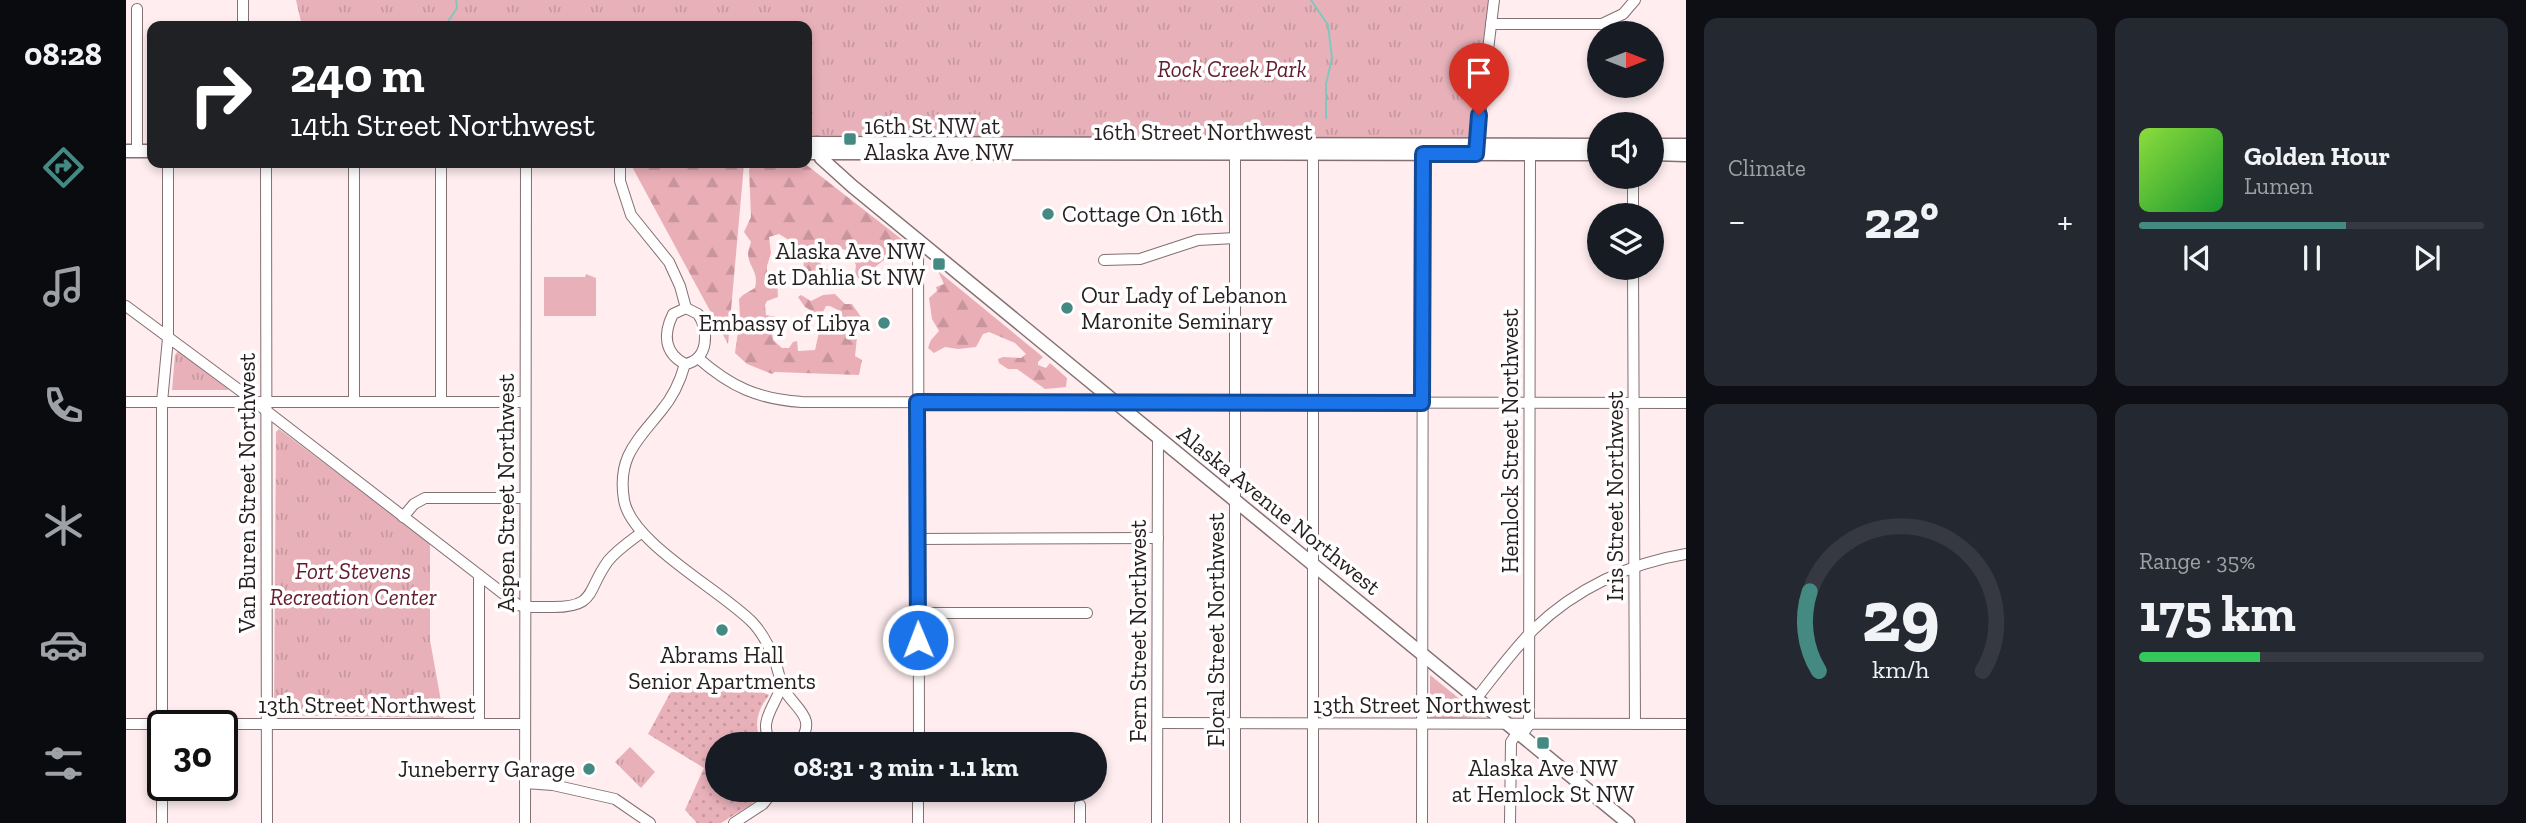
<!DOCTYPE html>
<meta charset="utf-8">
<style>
:root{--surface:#171b24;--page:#242831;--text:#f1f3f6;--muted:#9ea1a6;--line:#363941;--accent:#448a82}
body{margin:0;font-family:"Zilla Slab",serif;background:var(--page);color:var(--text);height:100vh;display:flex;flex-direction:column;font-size:26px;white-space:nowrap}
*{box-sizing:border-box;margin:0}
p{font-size:23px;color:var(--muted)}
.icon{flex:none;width:38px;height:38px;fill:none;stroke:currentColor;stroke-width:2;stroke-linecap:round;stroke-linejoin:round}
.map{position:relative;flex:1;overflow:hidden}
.sheet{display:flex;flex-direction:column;gap:18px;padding:18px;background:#0d0f14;width:840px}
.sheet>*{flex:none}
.banner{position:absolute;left:21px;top:21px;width:665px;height:147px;border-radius:14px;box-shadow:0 4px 10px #0003;background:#202124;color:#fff;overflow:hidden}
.needle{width:46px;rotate:90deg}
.buttons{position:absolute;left:1461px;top:21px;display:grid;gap:14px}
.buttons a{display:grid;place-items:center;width:77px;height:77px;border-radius:50%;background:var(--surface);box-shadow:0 4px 10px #0003;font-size:35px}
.speed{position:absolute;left:21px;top:710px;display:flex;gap:14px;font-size:35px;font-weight:700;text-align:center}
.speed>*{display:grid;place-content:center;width:91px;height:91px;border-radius:50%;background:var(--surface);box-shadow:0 4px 10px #0003;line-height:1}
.speed .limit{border:4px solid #111;border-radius:10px;background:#fff;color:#111}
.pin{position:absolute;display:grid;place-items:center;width:60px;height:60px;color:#fff;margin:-72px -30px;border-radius:50% 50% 50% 0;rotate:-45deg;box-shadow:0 0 7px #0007}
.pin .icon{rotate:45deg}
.me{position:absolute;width:77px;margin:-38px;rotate:359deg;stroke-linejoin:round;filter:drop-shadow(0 0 5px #0008)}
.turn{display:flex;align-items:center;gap:24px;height:147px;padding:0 28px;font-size:32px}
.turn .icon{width:91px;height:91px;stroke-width:2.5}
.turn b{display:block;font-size:49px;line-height:60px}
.big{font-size:52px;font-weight:700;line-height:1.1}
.sheet .widget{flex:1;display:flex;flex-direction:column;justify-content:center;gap:10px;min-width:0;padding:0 24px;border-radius:14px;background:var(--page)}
.sheet .dial{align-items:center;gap:0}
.dial svg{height:182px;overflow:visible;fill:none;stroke:var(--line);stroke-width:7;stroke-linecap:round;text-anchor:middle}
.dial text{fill:var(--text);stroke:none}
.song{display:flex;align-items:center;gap:21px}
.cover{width:84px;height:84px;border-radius:10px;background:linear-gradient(135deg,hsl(90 70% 55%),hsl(130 70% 35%))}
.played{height:7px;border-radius:4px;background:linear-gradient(90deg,var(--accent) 60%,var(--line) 60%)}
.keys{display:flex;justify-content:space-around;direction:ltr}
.heat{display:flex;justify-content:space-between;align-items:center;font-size:38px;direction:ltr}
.charge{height:10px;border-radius:5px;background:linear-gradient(90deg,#34c759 35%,var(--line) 0)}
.sheet .tiles{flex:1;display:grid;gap:18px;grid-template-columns:repeat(2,1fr)}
.trip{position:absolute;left:579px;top:732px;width:402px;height:70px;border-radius:35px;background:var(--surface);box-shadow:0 4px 10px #0003;font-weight:700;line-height:70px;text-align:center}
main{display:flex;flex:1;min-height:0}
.tab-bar{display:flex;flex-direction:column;width:126px;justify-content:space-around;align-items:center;background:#090b0e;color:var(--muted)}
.tab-bar .icon{width:49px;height:49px}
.tab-bar .active{color:var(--accent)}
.tab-bar b{font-size:32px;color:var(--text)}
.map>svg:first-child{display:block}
.grass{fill:url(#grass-dots)}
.forest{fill:url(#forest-firs)}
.park{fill:url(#park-tufts)}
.pitch{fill:#e8b1b9}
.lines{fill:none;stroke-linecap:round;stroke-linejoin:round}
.stream{stroke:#82c7be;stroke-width:2}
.minor-casing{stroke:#837072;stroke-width:12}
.major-casing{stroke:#837072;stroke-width:15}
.minor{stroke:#fff;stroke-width:10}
.major{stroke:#fff;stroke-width:12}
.route-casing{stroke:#114b97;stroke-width:18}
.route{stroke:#1a73e8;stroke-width:12}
.poi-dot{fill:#448a82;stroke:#fff;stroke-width:2.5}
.labels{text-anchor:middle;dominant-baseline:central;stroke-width:7;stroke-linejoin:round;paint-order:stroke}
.park-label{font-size:23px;font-style:italic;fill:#621c2e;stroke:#fff}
.poi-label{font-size:23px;fill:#261e1f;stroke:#fff;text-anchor:start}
.street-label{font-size:23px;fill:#261e1f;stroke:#fff}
</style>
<main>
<nav class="tab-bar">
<b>08:28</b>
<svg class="icon active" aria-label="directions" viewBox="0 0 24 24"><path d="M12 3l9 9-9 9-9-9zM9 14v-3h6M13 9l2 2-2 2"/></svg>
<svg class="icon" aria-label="music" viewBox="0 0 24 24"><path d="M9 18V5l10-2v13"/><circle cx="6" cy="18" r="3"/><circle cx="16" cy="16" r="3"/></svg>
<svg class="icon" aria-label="phone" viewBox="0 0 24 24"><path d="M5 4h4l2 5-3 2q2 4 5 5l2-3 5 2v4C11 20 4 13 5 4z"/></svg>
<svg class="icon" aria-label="climate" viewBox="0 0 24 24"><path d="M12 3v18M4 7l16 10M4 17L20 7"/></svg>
<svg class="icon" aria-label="car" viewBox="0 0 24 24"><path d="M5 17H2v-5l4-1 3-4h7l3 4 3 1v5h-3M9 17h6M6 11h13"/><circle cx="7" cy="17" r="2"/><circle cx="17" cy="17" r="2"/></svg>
<svg class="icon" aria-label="filters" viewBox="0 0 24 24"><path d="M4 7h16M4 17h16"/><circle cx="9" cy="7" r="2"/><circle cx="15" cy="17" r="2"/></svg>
</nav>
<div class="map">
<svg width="1560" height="823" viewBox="0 0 1560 823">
<defs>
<pattern id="grass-dots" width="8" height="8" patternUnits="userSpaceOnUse" patternTransform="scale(1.75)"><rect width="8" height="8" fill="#e8b1b9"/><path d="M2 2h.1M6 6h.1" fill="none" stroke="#c7989f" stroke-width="1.8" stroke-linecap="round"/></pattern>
<pattern id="forest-firs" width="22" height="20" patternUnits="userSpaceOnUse" patternTransform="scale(1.75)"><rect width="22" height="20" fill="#eaaeb7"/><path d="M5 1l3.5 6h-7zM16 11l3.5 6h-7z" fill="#c9959d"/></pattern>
<pattern id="park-tufts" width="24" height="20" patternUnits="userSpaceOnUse" patternTransform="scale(1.75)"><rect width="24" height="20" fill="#e8b1b9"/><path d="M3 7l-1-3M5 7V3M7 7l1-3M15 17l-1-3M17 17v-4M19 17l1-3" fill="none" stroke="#c7989f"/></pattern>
</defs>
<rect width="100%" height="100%" fill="#ffedef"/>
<path class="grass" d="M 608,681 L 643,695 C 631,711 627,724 636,744 L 592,744 L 592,789 L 640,789 L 626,804 L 595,823 L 571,823 L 559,810 L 578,768 L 522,734 L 550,682 L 570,687 Z"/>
<g class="forest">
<path d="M 504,163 L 618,164 L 602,344 Z"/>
<path d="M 630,163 L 678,163 L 783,245 L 782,257 L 771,253 L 765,253 C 757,263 747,266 740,277 L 732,278 L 729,274 L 730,265 L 722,251 L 711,247 L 698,248 L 693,254 L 694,263 L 705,273 L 705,277 L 683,280 L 677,275 L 678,260 L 664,261 L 663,240 L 653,234 L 643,237 L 645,253 L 641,266 L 641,276 L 651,281 L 652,297 L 641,301 L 639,305 L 640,315 L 651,317 L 654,320 L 646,332 L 647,340 L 656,348 L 663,348 L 667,342 L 671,341 L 672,351 L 689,350 L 693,332 L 696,328 L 700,332 L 710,328 L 714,311 L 704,306 L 700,306 L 697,312 L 689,313 L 679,307 L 672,297 L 675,295 L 685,301 L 697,295 L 709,294 L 719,304 L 726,304 L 735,317 L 735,330 L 728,335 L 731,337 L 729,356 L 736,360 L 733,375 L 649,372 L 646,374 L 621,364 L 609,353 L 614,317 L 613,299 L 617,295 L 629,288 C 633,271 623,268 622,254 C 622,250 624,246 625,242 L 618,232 L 625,217 L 623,169 Z"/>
<path d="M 812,271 L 917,357 L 912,362 L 912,365 L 920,368 L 924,363 L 941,378 L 940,387 L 919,389 L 891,369 L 882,369 L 873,363 L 872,359 L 877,357 L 895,358 L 900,354 L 889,343 L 863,332 L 857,334 L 850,347 L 832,349 L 819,347 L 808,353 L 802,348 L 805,340 L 813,331 L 806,319 L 803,298 L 811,291 L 810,287 L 818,284 Z"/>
</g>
<g class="park">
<path d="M 170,0 L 1363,0 L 1344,138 L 1116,139 L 681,135 L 681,26 L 176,26 Z"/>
<path d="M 52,351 L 102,389 L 102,390 L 46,390 L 49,355 Z"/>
<path d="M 153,429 L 304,543 L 304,640 L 318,718 L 148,715 L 150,432 Z"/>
<path d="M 1304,675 L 1356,717 L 1304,719 Z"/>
<path d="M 504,747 L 529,772 L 515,788 L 489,762 Z"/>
</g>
<path class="pitch" d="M 460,274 L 470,278 L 470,316 L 418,316 L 418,277 L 459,277 Z"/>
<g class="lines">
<g class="stream">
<path d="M 1185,0 L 1202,25 L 1206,58 L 1200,84 L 1200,118"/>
<path d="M 319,26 L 331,8 L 330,0"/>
</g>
<g class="minor-casing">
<g id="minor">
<path d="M 117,0 L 117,26"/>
<path d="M 11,9 L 11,151"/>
<path d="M 1365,24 L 1476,24 L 1497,14 L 1509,0"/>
<path d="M 1350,150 L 1368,0"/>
<path d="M 140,163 L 141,823"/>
<path d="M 494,163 L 494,181 L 505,215 L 543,262 L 554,286 L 560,308"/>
<path d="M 1507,177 L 1507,215"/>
<path d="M 792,239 L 793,744"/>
<path d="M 978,260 L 1014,259 L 1072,240 L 1109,238"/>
<path d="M 1507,268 L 1509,724"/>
<path d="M 0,306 L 116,392 L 392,605 C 402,608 413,607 424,607 C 471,608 460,591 482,561 C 491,550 503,542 515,533"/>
<path d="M 560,308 L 572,314 C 583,330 583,360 559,364 C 538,353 537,334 547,314 Z"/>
<path d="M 572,358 C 605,387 632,399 676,402 L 1560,403"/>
<path d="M 559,364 C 554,382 547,397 535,411 C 511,441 491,457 498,500 C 505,543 595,590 627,623 C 637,634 645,650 650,664 C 653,674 655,686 661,694 C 673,711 691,720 672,744"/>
<path d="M 0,402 L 399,402"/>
<path d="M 228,402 L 228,163"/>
<path d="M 315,402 L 315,163"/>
<path d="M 277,517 L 288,504 L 299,498 L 399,498"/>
<path d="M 791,539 L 1032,538"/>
<path d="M 792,613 L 961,613"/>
<path d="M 1350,699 C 1369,675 1387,650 1408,629 C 1449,589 1504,563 1560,554"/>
<path d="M 1032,723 L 1560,724"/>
<path d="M 0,724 L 399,724"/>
<path d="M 353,724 L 353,575"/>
<path d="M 1395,736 L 1403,725 L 1404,148"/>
<path d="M 646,744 C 630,722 650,706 656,684"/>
<path d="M 399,783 L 427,785 L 489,799 L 524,823"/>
<path d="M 954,805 L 954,823"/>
<path d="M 36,823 L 36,402 L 42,338 L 42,163"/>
<path d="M 399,823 L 400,163"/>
<path d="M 608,823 L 637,804 L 649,789"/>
<path d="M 792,823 L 792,789"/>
<path d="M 1031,823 L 1032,438"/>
<path d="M 1109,823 L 1109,148"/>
<path d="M 1187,823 L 1187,148"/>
<path d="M 1296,823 L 1297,148"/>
<path d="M 1384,823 L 1385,742 L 1391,733"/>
</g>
</g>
<g class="major-casing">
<g id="major">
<path d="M 681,143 L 1474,145"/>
<path d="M 691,143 L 695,158 L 726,186 L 1502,823"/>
<path d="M 1526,145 L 1560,145"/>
<path d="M 0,151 L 26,151"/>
<path d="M 681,153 L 1474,154"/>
<path d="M 1526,154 L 1560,155"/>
</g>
</g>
<use href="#minor" class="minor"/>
<use href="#major" class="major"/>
</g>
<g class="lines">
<g class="route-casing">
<path id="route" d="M 792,640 L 791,402 L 1296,403 L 1297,154 L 1350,154 L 1353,115"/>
</g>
<use href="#route" class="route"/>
</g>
<g class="poi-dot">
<rect x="717" y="132" width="14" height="14" rx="3.5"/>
<circle cx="922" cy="214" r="7"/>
<rect x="806" y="257" width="14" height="14" rx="3.5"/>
<circle cx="941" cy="308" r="7"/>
<circle cx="758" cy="323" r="7"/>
<circle cx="596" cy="630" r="7"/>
<rect x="1410" y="736" width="14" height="14" rx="3.5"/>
<circle cx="463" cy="769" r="7"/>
</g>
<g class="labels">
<g class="park-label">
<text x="1106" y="69">Rock Creek Park</text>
<text x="227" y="571">Fort Stevens<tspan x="227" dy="26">Recreation Center</tspan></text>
</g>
<g class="poi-label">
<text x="738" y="126">16th St NW at<tspan x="738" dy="26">Alaska Ave NW</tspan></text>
<text x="936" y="214">Cottage On 16th</text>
<text x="799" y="251" text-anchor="end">Alaska Ave NW<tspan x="799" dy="26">at Dahlia St NW</tspan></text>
<text x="955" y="295">Our Lady of Lebanon<tspan x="955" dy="26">Maronite Seminary</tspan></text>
<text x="744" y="323" text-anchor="end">Embassy of Libya</text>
<text x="596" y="655" text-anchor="middle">Abrams Hall<tspan x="596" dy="26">Senior Apartments</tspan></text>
<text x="1417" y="768" text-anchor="middle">Alaska Ave NW<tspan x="1417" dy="26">at Hemlock St NW</tspan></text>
<text x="449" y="769" text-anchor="end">Juneberry Garage</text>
</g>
<g class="street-label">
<text x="1077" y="132">16th Street Northwest</text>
<text transform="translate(1384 441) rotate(-90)">Hemlock Street Northwest</text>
<text transform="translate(121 493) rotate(-90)">Van Buren Street Northwest</text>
<text transform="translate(380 493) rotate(-90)">Aspen Street Northwest</text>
<text transform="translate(1489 496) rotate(-90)">Iris Street Northwest</text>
<text transform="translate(1153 510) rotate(39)">Alaska Avenue Northwest</text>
<text transform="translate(1090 630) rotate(-90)">Floral Street Northwest</text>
<text transform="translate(1012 631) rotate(-90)">Fern Street Northwest</text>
<text x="241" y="705">13th Street Northwest</text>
<text x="1296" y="705">13th Street Northwest</text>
</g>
</g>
</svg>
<div class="buttons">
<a><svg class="needle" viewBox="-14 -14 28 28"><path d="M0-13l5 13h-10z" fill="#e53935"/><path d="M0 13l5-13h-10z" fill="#9ea1a6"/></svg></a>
<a><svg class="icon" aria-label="sound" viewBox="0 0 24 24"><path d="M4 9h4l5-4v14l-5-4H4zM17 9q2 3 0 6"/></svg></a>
<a><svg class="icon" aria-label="layers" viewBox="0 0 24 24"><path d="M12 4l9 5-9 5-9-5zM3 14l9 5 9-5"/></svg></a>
</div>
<div class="speed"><div class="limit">30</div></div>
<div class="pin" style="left:1353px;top:115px;background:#d93025"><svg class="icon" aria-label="arrive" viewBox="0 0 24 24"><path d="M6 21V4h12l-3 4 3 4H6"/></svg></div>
<svg class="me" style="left:792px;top:640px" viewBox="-20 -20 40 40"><circle r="17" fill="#1a73e8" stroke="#fff" stroke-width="3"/><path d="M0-11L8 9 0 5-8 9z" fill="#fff"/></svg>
<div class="trip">08:31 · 3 min · 1.1 km</div>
<div class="banner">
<div class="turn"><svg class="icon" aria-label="right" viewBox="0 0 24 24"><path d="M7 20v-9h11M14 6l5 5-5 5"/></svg><div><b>240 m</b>14th Street Northwest</div></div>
</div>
</div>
<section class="sheet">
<div class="tiles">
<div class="widget"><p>Climate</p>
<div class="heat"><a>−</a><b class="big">22°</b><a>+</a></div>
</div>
<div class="widget">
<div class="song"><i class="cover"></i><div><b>Golden Hour</b><p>Lumen</p></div></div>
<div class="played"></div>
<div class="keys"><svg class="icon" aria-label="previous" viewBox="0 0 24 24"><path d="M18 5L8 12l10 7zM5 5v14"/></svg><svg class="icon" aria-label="pause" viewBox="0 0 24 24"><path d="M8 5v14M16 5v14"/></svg><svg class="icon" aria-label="next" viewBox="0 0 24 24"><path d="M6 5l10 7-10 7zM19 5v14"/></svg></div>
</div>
<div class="widget dial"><svg viewBox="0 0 100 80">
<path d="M14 69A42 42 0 1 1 86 69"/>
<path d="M14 69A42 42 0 0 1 10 34" stroke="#448a82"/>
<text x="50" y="56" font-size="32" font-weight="700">29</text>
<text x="50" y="72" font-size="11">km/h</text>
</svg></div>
<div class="widget"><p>Range · 35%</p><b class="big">175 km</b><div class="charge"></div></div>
</div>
</section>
</main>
